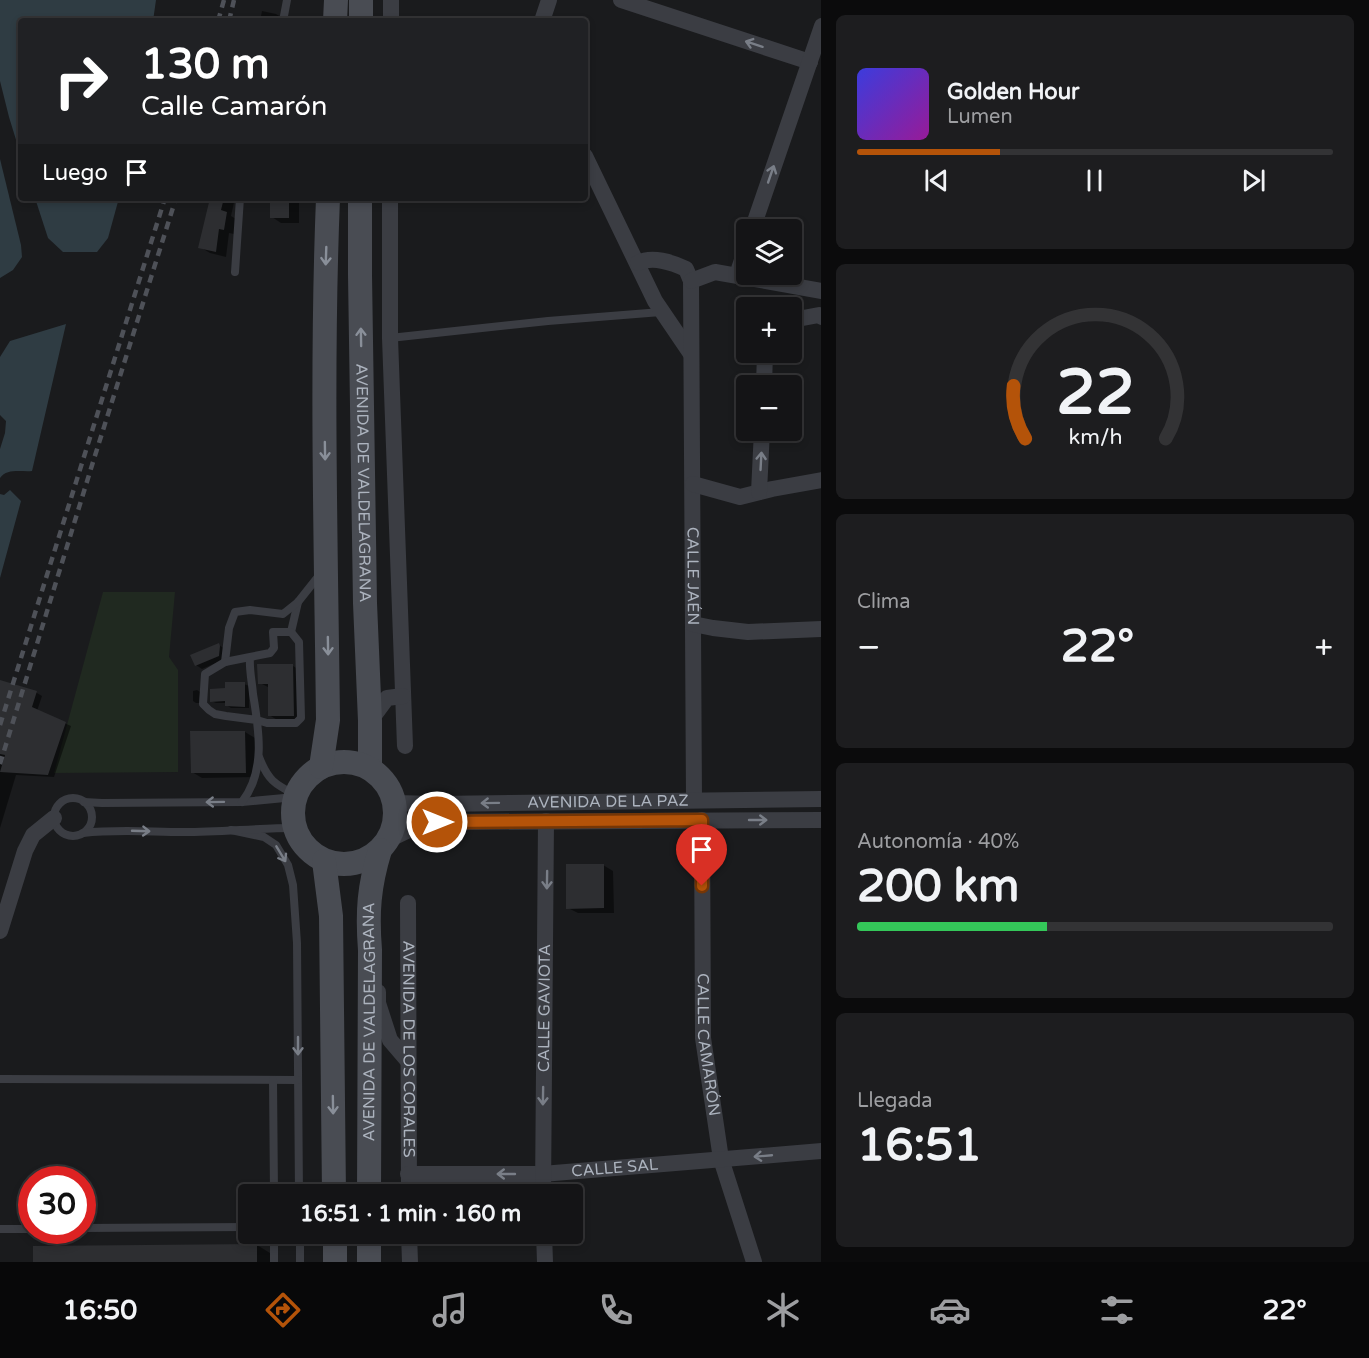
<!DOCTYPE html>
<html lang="es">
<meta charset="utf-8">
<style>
:root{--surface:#141416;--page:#1d1d1f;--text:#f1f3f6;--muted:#9d9ea1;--line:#333335;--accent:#b45309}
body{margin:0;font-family:"Varela Round",sans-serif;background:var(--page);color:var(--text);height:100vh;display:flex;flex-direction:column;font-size:22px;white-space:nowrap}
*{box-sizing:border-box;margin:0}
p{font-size:20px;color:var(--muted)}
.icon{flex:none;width:33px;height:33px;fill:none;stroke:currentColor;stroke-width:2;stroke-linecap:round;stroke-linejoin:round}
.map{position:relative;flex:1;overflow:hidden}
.panel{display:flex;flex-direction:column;gap:15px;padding:15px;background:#0b0b0c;width:548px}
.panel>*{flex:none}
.top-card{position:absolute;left:18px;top:18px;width:570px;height:183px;border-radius:6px;box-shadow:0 3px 9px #0003,0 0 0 2px var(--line);background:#202124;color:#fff;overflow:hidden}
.buttons{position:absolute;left:736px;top:219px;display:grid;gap:12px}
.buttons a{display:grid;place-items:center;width:66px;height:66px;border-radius:6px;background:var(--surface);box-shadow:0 3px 9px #0003,0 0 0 2px var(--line);font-size:30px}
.speed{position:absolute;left:18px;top:1166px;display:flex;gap:12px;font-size:30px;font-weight:700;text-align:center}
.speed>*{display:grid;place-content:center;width:78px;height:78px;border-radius:50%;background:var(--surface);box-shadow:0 3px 9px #0003,0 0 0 2px var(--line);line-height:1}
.speed .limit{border:9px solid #d22;background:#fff;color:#111}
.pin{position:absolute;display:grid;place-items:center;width:51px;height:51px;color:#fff;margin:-62px -26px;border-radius:50% 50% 50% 0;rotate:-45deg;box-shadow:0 0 6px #0007}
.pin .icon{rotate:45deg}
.me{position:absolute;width:66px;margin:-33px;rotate:90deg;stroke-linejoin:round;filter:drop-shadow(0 0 4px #0008)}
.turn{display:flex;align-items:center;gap:21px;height:126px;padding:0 24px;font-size:27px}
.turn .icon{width:78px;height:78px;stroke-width:2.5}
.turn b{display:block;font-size:42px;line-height:51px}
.then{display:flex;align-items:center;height:57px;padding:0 24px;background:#0003;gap:12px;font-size:22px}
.big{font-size:45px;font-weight:700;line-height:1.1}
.panel .card{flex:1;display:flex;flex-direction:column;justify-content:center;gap:9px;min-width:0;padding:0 21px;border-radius:9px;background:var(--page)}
.panel .dial{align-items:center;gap:0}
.dial svg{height:156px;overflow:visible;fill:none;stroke:var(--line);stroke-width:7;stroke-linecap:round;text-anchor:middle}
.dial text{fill:var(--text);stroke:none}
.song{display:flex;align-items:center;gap:18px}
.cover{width:72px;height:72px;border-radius:9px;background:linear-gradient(135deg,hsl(240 70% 55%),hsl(300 70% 35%))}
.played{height:6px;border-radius:3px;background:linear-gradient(90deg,var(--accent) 30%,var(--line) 30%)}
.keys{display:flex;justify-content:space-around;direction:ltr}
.heat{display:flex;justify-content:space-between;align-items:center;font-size:33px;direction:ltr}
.charge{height:9px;border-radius:4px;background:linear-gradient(90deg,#34c759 40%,var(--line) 0)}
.trip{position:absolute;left:238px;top:1184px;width:345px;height:60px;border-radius:6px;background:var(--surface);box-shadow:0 3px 9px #0003,0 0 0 2px var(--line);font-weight:700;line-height:60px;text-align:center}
.dock{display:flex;height:96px;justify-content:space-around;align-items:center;background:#080809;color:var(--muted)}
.dock .icon{width:42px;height:42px}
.dock .active{color:var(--accent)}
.dock b{font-size:27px;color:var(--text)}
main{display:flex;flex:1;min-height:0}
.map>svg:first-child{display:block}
.green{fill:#202920}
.water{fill:#2f3c43}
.shadow{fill:#0007}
.building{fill:#2d2e31}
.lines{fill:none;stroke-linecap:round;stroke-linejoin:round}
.lane{stroke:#3b3d43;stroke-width:8}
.street{stroke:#3b3d43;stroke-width:16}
.secondary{stroke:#494c53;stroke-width:24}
.rail{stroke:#4e5158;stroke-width:4.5;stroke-dasharray:8 6;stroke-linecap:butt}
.oneway{stroke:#797e87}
.oneway2{stroke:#898f99}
.route-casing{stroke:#753606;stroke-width:15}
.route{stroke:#b45309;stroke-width:10}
.labels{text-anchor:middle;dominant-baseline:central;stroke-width:6;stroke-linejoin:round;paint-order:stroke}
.street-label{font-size:16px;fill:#acb3be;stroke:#151618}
</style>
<main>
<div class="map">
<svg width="822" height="1262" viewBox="0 0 822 1262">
<rect width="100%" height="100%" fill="#1a1b1d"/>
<path class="green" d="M 103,592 L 175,592 L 169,657 L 178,670 L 178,772 L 54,773 Z"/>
<g class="water">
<path d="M 0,0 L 156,0 L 153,21 L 21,21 L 21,156 L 9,117 L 0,81 Z"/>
<path d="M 0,159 L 21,245 L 22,257 L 13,270 L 0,278 Z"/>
<path d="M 35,198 L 119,198 L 108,238 L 97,252 L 63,252 L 48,238 Z"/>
<path d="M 66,324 L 32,471 C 21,472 7,468 0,478 L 0,449 L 5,433 L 6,421 L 0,415 L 0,357 L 10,341 Z"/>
<path d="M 10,490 L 21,501 L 0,578 L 0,494 L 4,495 Z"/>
</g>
<g class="shadow">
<path d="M 262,11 L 276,14 L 286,20 L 286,21 L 260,21 Z"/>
<path d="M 212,198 L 235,198 L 231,216 L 236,219 L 234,234 L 229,233 L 226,257 L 210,253 L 200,247 Z"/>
<path d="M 272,198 L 299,198 L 299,223 L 281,223 L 272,217 Z"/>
<path d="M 219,645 L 225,649 L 225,659 L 202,669 L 196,665 Z"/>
<path d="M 293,666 L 303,672 L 303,721 L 279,721 L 269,715 L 270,688 L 260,683 Z"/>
<path d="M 0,681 L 37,693 L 42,696 L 37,711 L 71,726 L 54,777 L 16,775 L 0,828 Z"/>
<path d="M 244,684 L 249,686 L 249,708 L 231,708 L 226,705 L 227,703 L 216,703 L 211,701 L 227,690 Z"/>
<path d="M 197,690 L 200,692 L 199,703 L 196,703 L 193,701 L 193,691 Z"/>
<path d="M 192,732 L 245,732 L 255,738 L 255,777 L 202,778 L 192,772 Z"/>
<path d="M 603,865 L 613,871 L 614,913 L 578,913 L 568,908 Z"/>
<path d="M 257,1245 L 270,1253 L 270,1262 L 35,1262 Z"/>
</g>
<g class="building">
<path d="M 210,198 L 224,198 L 221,210 L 227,212 L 224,230 L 219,229 L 216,252 L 198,248 Z"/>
<rect x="270" y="198" width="19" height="20"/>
<path d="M 219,643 L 220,646 L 219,656 L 195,666 L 190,655 Z"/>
<path d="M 257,664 L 293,664 L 294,716 L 268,716 L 268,684 L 258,684 Z"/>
<path d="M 0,680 L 37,691 L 32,707 L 66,722 L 48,775 L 0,772 L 5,755 L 0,754 Z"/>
<path d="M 225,682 L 245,682 L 245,707 L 225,706 L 225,701 L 210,702 L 210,689 L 225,688 Z"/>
<path d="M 190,731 L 245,731 L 246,773 L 191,773 Z"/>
<path d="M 566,864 L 604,864 L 604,908 L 566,909 Z"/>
<path d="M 257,1244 L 257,1262 L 33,1262 L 33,1246 Z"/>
</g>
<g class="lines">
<g class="lane">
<path d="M 283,21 L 287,0"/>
<path d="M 235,272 L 240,198"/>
<path d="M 390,338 L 548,321 L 661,312"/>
<path d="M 291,632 L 298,602"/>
<path d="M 225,662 L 229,628 L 235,612 L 250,610 L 283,614 L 298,602 L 321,573"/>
<path d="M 259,757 C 268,780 274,784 296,795"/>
<circle cx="73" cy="817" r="19"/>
<path d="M 84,802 L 102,803 L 242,802 L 295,797"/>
<path d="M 242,802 C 266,771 259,730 253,694 C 252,681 249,670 250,657 L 270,653 L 274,648 L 273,632 L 291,632 L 299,642 L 301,718 L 296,723 L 267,723 L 257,720 L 226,716 L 215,714 L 209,710 L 203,704 L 205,674 L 225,662 L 250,657"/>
<path d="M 231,830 L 264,837 L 276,845 L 288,865 L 293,885 L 297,943 L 299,1194"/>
<path d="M 83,833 C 118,829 150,832 184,832 C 221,832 258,828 294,828"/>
<path d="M 0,1079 L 298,1080"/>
<path d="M 273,1080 L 274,1194"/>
<path d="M 82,1228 L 249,1227"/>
<path d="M 0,1229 L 32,1229"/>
<path d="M 274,1233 L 274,1262"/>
<path d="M 300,1233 L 300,1262"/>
</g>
<g class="street">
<path d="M 621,0 L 810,62"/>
<path d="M 391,21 L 391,0"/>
<path d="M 542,21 L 549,0"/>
<path d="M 585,156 L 655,301 L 691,354"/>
<path d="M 390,198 L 390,338 L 405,746"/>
<path d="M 752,230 L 822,26"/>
<path id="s1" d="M 638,263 C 652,256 672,262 686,269 L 691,281 L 694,800"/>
<path d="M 737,275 L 747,245"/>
<path d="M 691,281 L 715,272 L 822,291"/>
<path d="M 792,320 L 819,315 L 822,317"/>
<path d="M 764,386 L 765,352"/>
<path d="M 693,484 L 740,497 L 772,489 L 822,480"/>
<path d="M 759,492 L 762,430"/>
<path d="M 693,624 L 713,628 L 748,632 L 822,629"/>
<path d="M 370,721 L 387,698 L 403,696"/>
<path id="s2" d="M 395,803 L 436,804 L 822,799"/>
<path id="s3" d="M 702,820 L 703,1038 L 721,1159 L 754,1262"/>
<path d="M 388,840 L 413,828 L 437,822 L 822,820"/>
<path id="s4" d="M 408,903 L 409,1194"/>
<path d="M 0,931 L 25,851 L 33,835 L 54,818"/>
<path d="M 378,992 L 378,1003 L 390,1040 L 408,1061"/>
<path id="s5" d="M 408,1174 L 542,1174 L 822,1151"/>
<path id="s6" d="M 543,1194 L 546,821"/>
<path d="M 409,1233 L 410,1262"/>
<path d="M 544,1233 L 545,1262"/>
</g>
<g class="secondary">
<path d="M 361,0 L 361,21"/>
<path d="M 335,21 L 336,0"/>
<path id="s7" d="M 360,198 L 360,275 L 365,603 L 370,721 L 370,768"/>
<circle cx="344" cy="813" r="51"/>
<path d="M 321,767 L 328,720 C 326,546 321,372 328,198"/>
<path d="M 324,861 L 331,916 L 334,1194"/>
<path id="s8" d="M 369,1194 L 370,950 C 367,912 369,886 380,850"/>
<path d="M 335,1233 L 335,1262"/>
<path d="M 369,1233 L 369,1262"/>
</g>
<g class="rail">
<path d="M 218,21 L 224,0"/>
<path d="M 229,21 L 234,0"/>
<path d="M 0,725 L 165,198"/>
<path d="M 0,764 L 93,462 L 176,198"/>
</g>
</g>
<defs><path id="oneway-shaft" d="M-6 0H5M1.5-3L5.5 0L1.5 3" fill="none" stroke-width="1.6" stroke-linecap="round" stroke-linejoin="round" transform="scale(1.5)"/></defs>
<g class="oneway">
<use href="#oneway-shaft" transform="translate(754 44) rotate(-162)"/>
<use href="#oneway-shaft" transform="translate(771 174) rotate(-71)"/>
<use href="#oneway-shaft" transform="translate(761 461) rotate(-87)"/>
<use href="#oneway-shaft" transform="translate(215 802) rotate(179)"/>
<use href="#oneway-shaft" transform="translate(490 803) rotate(179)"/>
<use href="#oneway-shaft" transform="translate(758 820)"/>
<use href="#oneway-shaft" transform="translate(141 831) rotate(2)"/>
<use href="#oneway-shaft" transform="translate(281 854) rotate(59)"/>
<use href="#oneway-shaft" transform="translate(547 880) rotate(91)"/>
<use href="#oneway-shaft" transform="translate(298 1046) rotate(90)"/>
<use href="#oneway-shaft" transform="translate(543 1096) rotate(91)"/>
<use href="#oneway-shaft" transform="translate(763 1156) rotate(175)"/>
<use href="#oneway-shaft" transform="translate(506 1174) rotate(-180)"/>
</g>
<g class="oneway2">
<use href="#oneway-shaft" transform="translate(326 256) rotate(92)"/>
<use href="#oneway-shaft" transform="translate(361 337) rotate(-91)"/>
<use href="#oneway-shaft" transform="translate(325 451) rotate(89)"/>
<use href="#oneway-shaft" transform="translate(328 646) rotate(89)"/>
<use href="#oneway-shaft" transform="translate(333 1105) rotate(89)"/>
</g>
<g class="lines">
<g class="route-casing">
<path id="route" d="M 437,822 L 702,820 L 702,886"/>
</g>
<use href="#route" class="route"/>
</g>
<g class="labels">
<g class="street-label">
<text stroke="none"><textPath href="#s7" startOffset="285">AVENIDA DE VALDELAGRANA</textPath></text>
<text stroke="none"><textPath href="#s1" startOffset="358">CALLE JAÉN</textPath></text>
<text stroke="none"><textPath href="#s2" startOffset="213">AVENIDA DE LA PAZ</textPath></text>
<text stroke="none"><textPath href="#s6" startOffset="186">CALLE GAVIOTA</textPath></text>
<text stroke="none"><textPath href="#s8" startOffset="172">AVENIDA DE VALDELAGRANA</textPath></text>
<text stroke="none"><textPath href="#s3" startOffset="225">CALLE CAMARÓN</textPath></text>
<text stroke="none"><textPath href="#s4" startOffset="146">AVENIDA DE LOS CORALES</textPath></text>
<text stroke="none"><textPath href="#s5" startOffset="207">CALLE SAL</textPath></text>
</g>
</g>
</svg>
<div class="buttons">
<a><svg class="icon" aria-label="layers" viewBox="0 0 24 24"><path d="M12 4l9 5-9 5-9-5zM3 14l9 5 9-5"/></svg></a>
<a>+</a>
<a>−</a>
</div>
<div class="speed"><div class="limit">30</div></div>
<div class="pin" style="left:702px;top:886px;background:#d93025"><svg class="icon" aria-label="arrive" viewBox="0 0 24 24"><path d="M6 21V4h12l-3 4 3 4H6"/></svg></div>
<svg class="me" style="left:437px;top:822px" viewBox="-20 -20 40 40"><circle r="17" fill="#b45309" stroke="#fff" stroke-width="3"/><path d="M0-11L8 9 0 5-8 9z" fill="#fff"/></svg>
<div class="trip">16:51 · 1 min · 160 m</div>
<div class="top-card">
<div class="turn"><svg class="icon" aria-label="right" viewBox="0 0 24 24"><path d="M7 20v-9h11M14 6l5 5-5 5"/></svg><div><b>130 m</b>Calle Camarón</div></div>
<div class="then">Luego<svg class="icon" aria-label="arrive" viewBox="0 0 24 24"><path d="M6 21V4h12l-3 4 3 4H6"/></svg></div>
</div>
</div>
<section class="panel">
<div class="card">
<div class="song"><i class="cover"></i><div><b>Golden Hour</b><p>Lumen</p></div></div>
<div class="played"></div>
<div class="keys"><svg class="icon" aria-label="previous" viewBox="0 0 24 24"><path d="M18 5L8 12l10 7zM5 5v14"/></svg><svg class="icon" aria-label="pause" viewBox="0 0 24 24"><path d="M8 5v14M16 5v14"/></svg><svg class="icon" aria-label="next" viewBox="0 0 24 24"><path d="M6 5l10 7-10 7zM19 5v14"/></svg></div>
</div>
<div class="card dial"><svg viewBox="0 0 100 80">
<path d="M14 69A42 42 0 1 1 86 69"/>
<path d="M14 69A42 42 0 0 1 8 42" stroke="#b45309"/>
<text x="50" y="56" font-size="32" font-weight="700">22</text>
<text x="50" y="72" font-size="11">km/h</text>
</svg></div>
<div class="card"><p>Clima</p>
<div class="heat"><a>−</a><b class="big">22°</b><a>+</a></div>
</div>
<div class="card"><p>Autonomía · 40%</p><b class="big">200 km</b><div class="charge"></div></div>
<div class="card"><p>Llegada</p><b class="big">16:51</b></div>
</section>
</main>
<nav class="dock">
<b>16:50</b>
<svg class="icon active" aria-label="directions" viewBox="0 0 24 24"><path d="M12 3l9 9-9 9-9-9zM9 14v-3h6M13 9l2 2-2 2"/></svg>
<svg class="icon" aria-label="music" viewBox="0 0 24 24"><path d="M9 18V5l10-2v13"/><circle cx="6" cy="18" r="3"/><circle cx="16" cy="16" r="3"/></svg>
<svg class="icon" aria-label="phone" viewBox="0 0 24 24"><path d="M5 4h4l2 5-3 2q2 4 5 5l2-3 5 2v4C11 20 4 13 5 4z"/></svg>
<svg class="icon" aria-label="climate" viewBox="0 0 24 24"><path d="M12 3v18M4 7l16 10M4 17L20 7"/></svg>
<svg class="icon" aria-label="car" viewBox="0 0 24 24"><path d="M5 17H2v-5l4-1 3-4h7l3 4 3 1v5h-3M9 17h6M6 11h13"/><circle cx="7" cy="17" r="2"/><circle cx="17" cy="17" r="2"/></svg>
<svg class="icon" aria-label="filters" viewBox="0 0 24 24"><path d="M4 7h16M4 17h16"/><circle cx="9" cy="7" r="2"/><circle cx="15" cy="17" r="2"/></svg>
<b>22°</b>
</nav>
